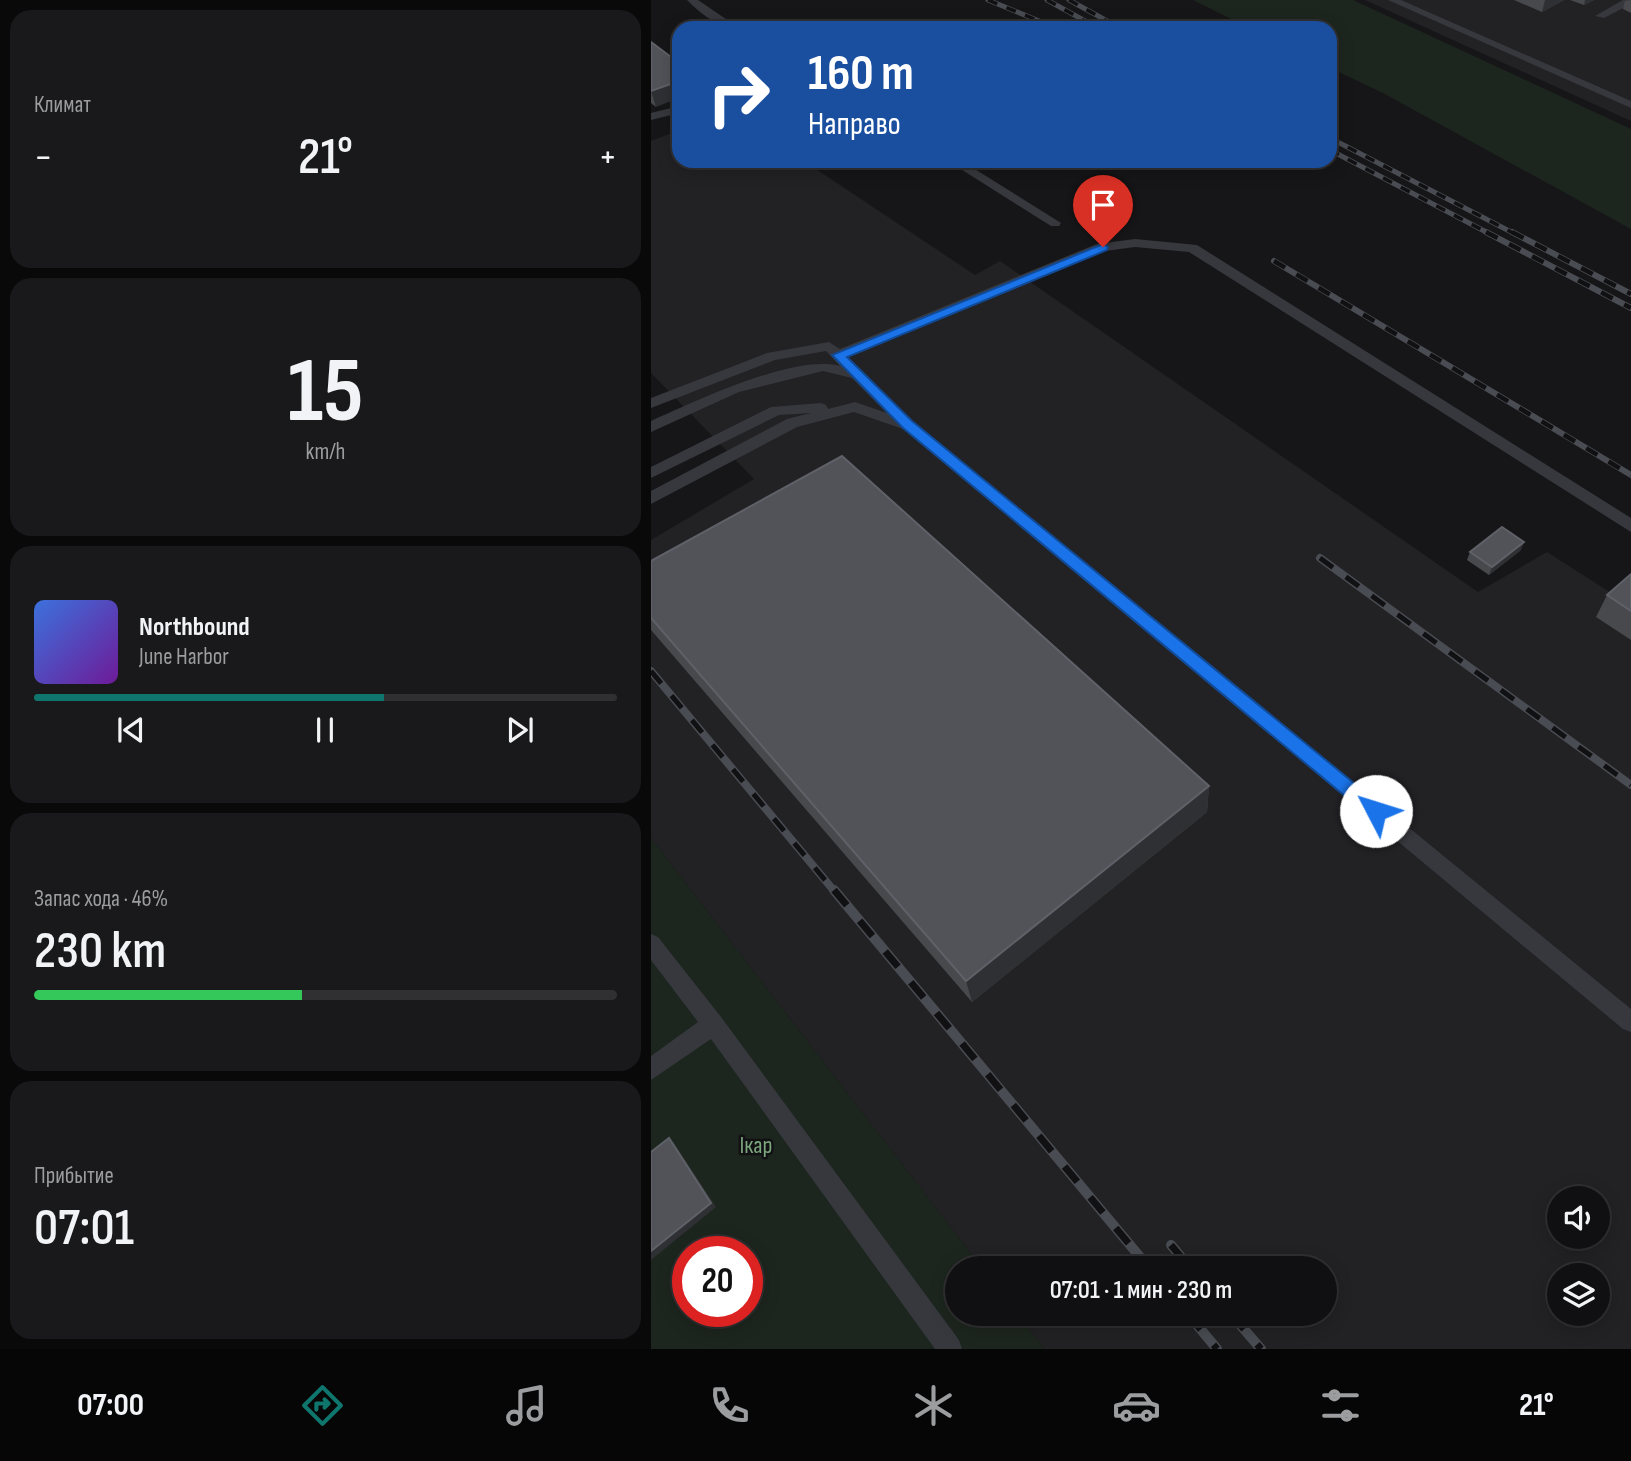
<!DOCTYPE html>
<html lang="ru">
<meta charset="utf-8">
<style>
:root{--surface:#101012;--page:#19191b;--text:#f1f3f6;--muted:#9c9d9f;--line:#303032;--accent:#0f766e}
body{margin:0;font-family:"Sofia Sans Condensed",sans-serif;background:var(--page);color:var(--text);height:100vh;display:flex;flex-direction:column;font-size:26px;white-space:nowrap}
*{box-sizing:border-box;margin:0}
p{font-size:23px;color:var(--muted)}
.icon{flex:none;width:38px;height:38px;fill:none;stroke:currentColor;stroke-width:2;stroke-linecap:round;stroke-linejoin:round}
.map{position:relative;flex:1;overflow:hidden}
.side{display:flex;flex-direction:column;gap:10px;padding:10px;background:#09090a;width:651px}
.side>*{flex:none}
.banner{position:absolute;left:21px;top:21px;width:665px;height:147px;border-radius:21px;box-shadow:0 4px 18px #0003,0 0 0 2px var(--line);background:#1a4fa0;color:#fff;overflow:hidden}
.fabs{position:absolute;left:896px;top:1186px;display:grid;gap:14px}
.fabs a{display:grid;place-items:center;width:63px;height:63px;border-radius:50%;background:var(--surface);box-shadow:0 4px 18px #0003,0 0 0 2px var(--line);font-size:35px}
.speed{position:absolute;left:21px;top:1236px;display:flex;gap:14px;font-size:35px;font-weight:700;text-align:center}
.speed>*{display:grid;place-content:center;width:91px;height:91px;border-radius:50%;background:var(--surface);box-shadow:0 4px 18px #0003,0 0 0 2px var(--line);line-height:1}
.speed .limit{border:10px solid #d22;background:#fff;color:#111}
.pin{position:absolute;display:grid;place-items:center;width:60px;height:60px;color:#fff;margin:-72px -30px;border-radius:50% 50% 50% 0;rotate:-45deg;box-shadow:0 0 7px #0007}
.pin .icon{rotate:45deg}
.me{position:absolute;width:77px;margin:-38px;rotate:310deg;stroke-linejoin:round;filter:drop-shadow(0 0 5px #0008)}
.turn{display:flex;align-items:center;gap:24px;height:147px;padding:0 21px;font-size:32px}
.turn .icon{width:91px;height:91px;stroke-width:2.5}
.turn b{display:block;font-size:49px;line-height:60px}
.big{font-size:52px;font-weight:600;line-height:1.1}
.side .card{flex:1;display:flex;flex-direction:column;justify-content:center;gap:10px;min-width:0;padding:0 24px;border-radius:21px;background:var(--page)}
.side .dial{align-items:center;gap:0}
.dial b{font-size:91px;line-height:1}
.song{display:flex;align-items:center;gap:21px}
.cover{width:84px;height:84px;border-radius:10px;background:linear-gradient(135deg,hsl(220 70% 55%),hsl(280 70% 35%))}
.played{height:7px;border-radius:4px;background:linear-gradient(90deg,var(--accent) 60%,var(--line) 60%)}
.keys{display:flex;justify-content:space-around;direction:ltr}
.heat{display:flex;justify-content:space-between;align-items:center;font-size:38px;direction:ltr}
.charge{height:10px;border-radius:5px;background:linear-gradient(90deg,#34c759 46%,var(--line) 0)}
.trip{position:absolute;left:294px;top:1256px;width:392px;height:70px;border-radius:35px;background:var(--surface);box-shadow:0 4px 18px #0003,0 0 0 2px var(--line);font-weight:600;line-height:70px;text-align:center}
.dock{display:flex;height:112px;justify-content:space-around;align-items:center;background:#060607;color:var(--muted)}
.dock .icon{width:49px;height:49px}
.dock .active{color:var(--accent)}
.dock b{font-size:32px;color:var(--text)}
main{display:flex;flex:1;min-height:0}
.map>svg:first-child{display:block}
.built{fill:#222225;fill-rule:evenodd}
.green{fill:#1d261e;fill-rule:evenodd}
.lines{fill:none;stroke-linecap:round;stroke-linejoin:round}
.service{fill:#36383d;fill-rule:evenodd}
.rail-far3-casing{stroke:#494c52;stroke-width:5}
.rail-far2-casing{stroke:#494c52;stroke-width:6}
.rail-far1-casing{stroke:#494c52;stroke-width:8}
.rail-casing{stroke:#494c52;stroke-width:10}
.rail-far3{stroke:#111113;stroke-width:3.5;stroke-dasharray:10;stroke-linecap:butt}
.rail-far2{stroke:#111113;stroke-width:4.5;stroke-dasharray:13;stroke-linecap:butt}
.rail-far1{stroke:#111113;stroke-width:5;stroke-dasharray:16;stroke-linecap:butt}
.rail{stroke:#111113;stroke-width:7;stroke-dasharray:20;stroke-linecap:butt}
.wall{fill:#47494d}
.shaded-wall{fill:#2f3033}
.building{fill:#525359;stroke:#5f6168;stroke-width:2}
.route{fill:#1a73e8;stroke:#114b97;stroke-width:2}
.labels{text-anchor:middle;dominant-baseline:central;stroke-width:5;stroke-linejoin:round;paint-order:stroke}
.near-park-label{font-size:24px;fill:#7ca67d;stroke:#111113}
</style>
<main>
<section class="side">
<div class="card"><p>Климат</p>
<div class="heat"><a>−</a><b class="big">21°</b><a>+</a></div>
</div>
<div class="card dial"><b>15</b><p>km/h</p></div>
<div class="card">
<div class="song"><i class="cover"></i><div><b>Northbound</b><p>June Harbor</p></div></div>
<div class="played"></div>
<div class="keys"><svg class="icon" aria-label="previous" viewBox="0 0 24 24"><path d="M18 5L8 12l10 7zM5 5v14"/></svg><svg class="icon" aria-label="pause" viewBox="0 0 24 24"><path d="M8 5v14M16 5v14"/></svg><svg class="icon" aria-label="next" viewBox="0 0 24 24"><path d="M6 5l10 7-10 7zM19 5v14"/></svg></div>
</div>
<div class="card"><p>Запас хода · 46%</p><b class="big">230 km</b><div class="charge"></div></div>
<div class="card"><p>Прибытие</p><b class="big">07:01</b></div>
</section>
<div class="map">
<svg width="980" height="1349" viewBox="0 0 980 1349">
<rect width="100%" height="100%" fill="#161618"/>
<g class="built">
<path d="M 714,0 L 980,0 L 980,121 Z"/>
<path d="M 28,130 L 28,161 L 153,161 L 324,275 L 349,261 L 827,592 L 896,552 L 968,598 L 980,587 L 980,1349 L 393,1349 L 367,1314 L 674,1314 L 674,1269 L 332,1269 L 0,838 L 0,540 L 103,479 L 0,373 L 0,141 ZM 908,1199 L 947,1199 L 947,1237 L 908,1237 ZM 908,1276 L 947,1276 L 947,1314 L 908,1314 Z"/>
</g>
<g class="green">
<path d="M 542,0 L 702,0 L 980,129 L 980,229 L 732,93 L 679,68 L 679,28 L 598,28 Z"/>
<path d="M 0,838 L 332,1269 L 306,1269 L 306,1314 L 367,1314 L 393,1349 L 0,1349 ZM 37,1251 L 96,1251 L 96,1311 L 37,1311 Z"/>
</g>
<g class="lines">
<g class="service">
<path d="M 36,0 L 47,0 L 88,28 C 67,28 50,14 36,0 Z"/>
<path d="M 737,0 L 750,0 L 980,101 L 980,108 Z"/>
<path d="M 972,0 L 980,0 L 980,4 L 953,18 L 944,16 Z"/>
<path d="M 28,106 L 28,113 L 0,120 L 0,113 Z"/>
<path d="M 297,161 L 311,161 L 410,223 L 408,226 L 400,226 Z"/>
<path d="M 484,239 L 546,245 L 980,518 L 980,532 L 538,252 L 484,247 L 454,251 L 197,357 L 260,421 L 980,1009 L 980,1032 L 972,1029 L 252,429 L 203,412 L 146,427 L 0,504 L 0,491 L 136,419 L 160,413 L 128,415 L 0,478 L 0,467 L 120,407 L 170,403 L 175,405 L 177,409 L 204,402 L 236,413 L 201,378 L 172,371 L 88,392 L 0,432 L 0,421 C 45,401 142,354 189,366 L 175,351 L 124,360 L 0,408 L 0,398 L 116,353 L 178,342 L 189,349 L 446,244 Z"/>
<path d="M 0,934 L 7,937 L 70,1017 L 308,1340 L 311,1349 L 284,1349 L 60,1039 L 0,1080 L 0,1056 L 47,1022 L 0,960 Z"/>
</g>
<g class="rail-far3-casing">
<g id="rail-far3">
<path d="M 337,0 L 405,28"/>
<path d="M 396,0 L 447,28"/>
<path d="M 418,0 L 469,28"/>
<path d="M 679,138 L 864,234"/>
<path d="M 679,150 L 839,234"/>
</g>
</g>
<g class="rail-far2-casing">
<g id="rail-far2">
<path d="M 835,232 L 980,308"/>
<path d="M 861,232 L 980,294"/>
<path d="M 623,261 L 980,475"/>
</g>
</g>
<g class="rail-far1-casing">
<g id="rail-far1">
<path d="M 669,558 L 980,785"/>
<path d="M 0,671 L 184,892"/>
</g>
</g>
<g class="rail-casing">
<g id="rail">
<path d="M 183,890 L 499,1269"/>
<path d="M 520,1245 L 540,1269"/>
<path d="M 537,1314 L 566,1349"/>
<path d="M 580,1314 L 610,1349"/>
</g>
</g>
<use href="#rail-far3" class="rail-far3"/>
<use href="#rail-far2" class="rail-far2"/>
<use href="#rail-far1" class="rail-far1"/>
<use href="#rail" class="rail"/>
</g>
<g class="wall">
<path d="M 863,0 L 913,0 L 891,12 Z"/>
<path d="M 919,0 L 943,0 L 933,5 Z"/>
<path d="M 980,0 L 980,13 L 972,9 L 974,1 Z"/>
<path d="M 0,42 L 5,107 L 0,103 Z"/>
<path d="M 870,550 L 838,575 L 816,560 L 819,552 Z"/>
<path d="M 0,561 L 558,786 L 556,812 L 321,1002 L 0,630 Z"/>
<path d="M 980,574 L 980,640 L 945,617 L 956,595 Z"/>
</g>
<g class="shaded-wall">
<path d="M 894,0 L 913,0 L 891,12 Z"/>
<path d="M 934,0 L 943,0 L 933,5 Z"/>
<path d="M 28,81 L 28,98 L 5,107 L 0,91 Z"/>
<path d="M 873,542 L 870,550 L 838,575 L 841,567 Z"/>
<path d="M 558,786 L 556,812 L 321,1002 L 315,981 Z"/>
<path d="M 18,1138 L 23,1143 L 65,1207 L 0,1260 L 0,1251 Z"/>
</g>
<g class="building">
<path d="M 0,42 L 28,63 L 28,81 L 0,91 Z"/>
<path d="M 191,456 L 558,786 L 315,981 L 0,618 L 0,561 Z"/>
<path d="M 851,527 L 873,542 L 841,567 L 819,552 Z"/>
<path d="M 980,574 L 980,611 L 956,595 Z"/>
<path d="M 18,1138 L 60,1203 L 0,1251 L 0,1152 Z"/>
</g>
<path class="route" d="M 452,244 L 457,247 L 456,250 L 196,357 L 261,421 L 731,806 L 733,811 L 731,817 L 725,819 L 719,817 L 252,428 L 181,355 Z"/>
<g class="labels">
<g class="near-park-label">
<text x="105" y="1145">Ікар</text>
</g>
</g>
</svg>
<div class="fabs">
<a><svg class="icon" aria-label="sound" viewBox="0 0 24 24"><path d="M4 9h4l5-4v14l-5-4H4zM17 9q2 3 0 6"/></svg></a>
<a><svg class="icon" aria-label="layers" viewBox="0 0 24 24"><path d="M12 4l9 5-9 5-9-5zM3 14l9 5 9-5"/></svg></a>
</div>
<div class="speed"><div class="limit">20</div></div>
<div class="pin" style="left:452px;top:247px;background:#d93025"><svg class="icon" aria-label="arrive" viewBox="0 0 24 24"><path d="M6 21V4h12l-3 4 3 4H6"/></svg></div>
<svg class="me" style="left:725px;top:811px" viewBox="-20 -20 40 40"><circle r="19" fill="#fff"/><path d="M0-13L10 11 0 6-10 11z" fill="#1a73e8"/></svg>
<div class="trip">07:01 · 1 мин · 230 m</div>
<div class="banner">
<div class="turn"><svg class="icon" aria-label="right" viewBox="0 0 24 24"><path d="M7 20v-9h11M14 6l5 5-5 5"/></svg><div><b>160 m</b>Направо</div></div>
</div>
</div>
</main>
<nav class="dock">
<b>07:00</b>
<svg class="icon active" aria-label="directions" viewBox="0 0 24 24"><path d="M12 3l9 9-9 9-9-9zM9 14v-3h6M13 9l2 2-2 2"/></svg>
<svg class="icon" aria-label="music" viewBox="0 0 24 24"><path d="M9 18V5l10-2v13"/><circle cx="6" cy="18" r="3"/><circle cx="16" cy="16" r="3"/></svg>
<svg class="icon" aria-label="phone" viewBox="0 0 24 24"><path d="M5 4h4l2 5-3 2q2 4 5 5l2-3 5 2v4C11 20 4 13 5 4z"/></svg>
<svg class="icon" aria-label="climate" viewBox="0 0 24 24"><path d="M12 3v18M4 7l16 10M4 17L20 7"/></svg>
<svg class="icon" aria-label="car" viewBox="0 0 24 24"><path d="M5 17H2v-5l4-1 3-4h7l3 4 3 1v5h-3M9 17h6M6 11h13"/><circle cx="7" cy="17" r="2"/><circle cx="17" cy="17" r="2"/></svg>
<svg class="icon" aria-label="filters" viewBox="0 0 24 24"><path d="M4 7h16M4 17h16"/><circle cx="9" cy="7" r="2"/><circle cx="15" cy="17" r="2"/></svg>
<b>21°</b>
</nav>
